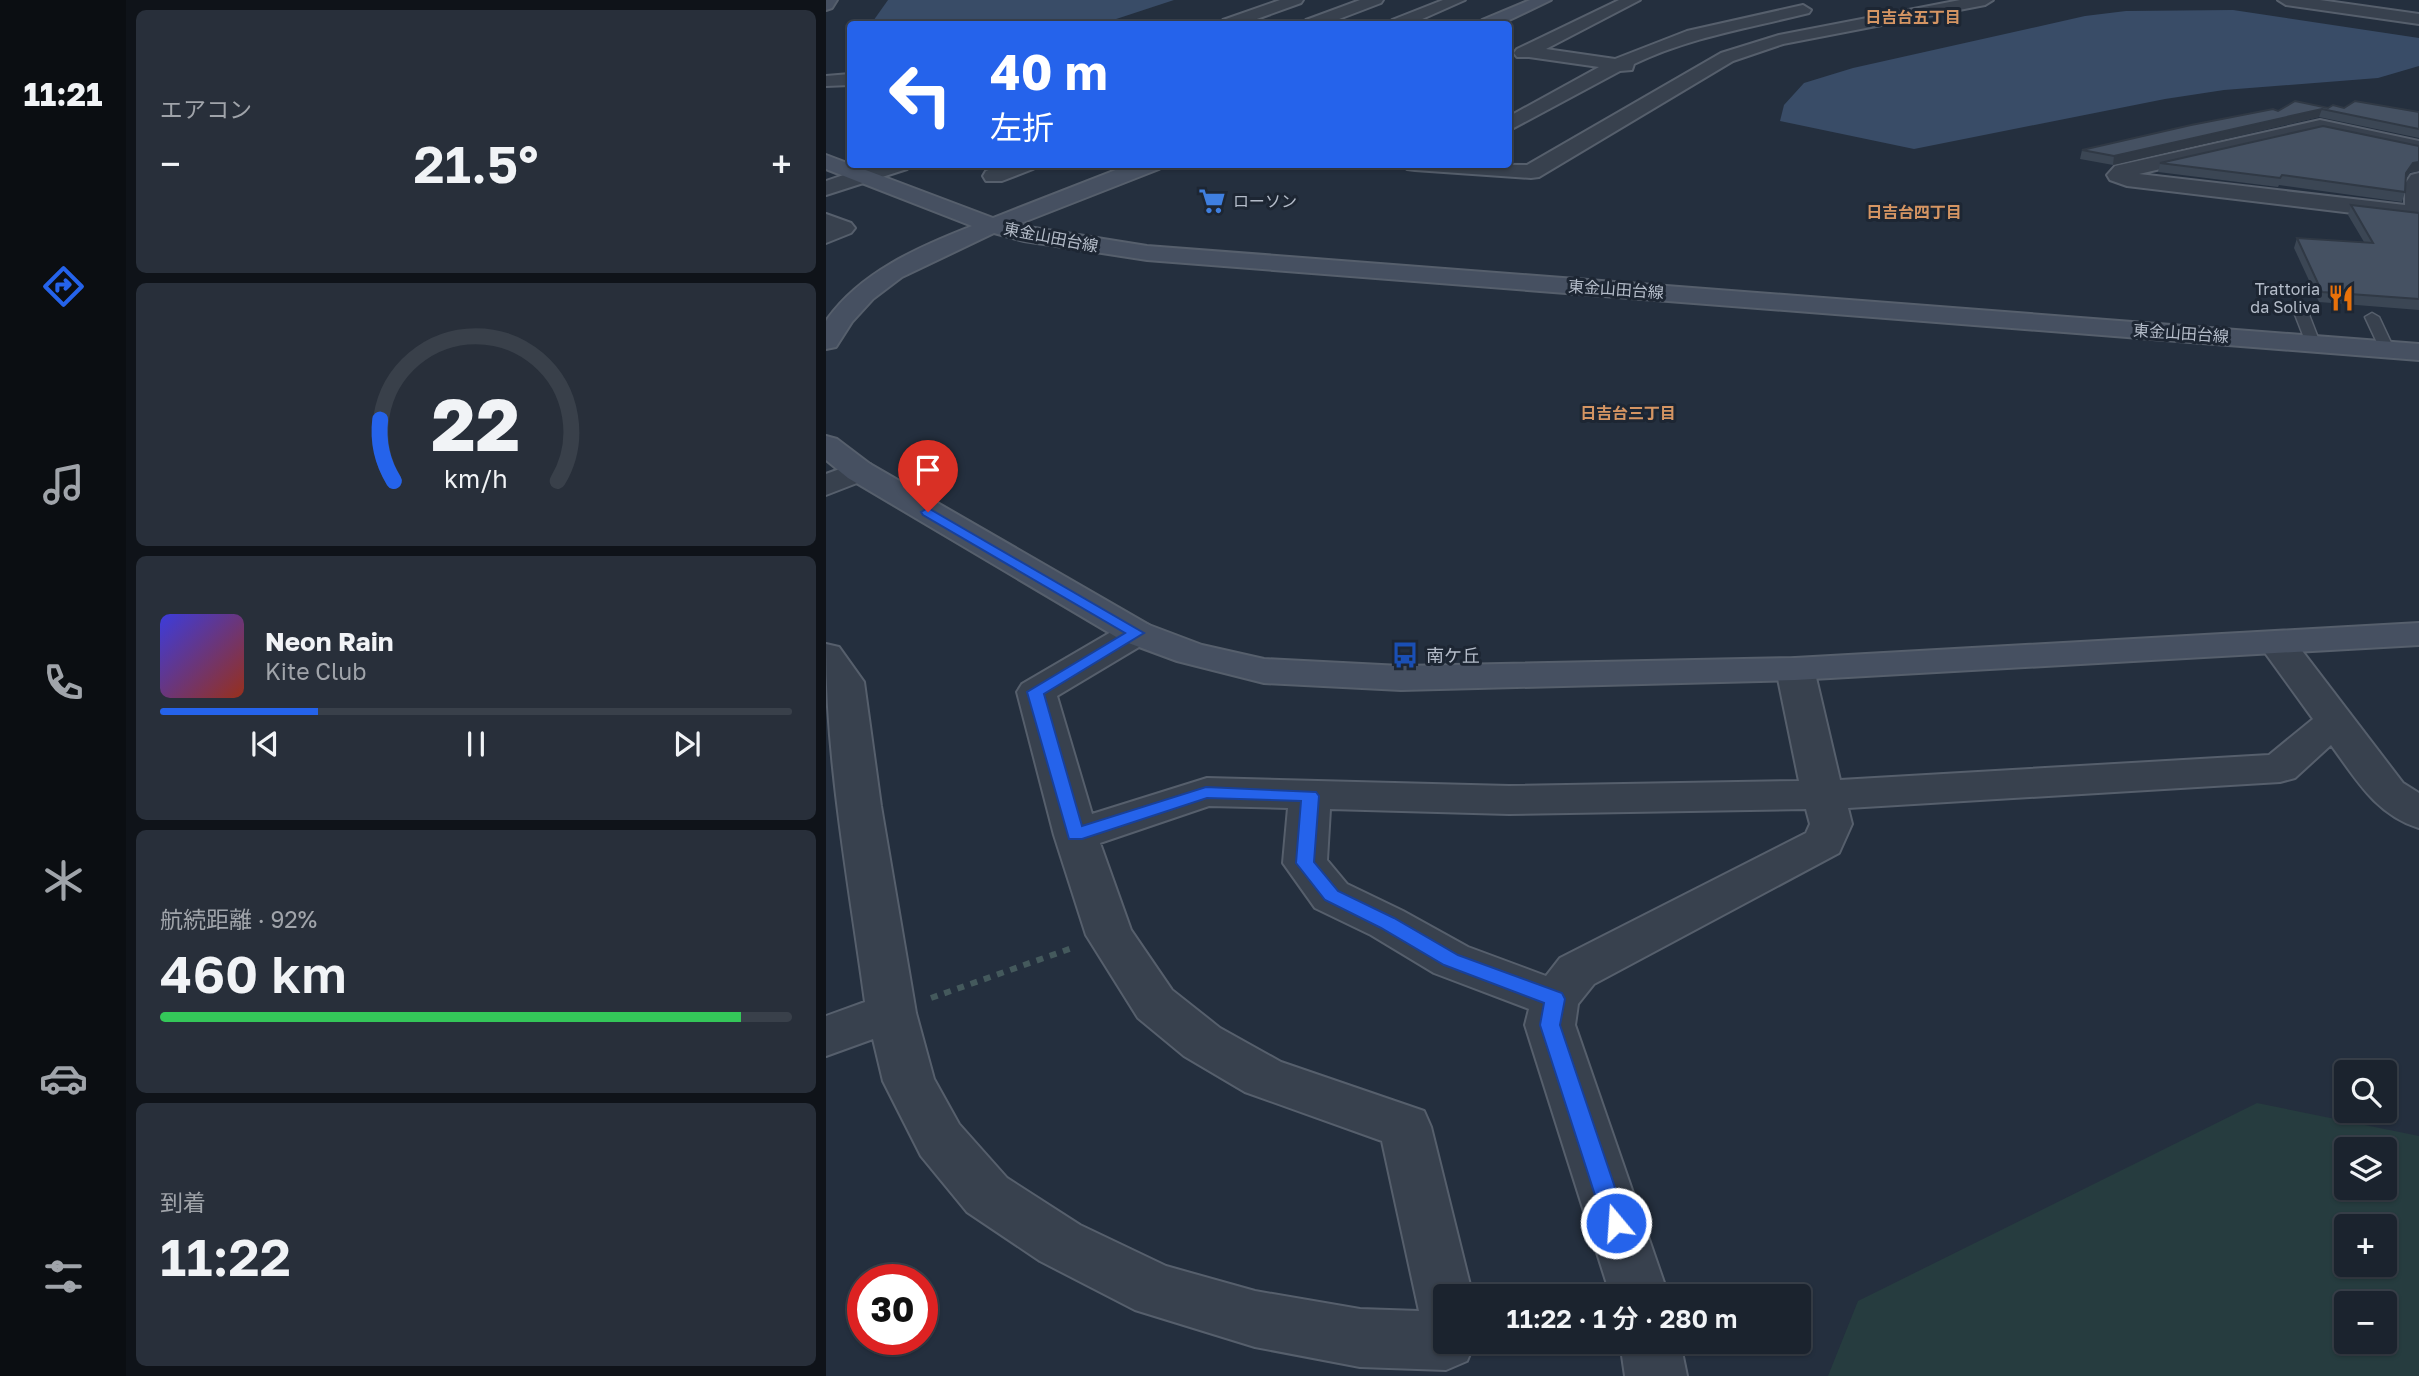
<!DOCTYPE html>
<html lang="ja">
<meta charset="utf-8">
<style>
:root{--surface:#1b232e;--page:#282f3a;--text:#f1f3f6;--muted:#a0a4aa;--line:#39404a;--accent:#2563eb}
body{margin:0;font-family:"Golos Text","Noto Sans JP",sans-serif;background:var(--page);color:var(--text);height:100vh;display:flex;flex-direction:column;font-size:26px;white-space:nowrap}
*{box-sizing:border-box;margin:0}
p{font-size:23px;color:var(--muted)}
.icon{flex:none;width:38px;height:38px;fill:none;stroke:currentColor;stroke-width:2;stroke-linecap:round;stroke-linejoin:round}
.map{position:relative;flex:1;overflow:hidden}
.panel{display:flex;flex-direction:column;gap:10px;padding:10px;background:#0f1319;width:700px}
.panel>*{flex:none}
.banner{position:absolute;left:21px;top:21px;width:665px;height:147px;border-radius:7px;box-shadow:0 2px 5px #0004,0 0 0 2px var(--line);background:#2563eb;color:#fff;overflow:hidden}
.buttons{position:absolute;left:1508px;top:1060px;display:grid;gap:14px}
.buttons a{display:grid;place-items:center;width:63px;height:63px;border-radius:7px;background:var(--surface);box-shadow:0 2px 5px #0004,0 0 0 2px var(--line);font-size:35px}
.speed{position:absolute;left:21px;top:1264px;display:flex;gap:14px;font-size:35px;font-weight:700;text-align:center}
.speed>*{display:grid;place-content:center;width:91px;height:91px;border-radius:50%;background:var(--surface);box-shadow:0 2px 5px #0004,0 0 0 2px var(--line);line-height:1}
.speed .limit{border:10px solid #d22;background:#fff;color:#111}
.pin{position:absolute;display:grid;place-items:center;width:60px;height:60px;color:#fff;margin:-72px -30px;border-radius:50% 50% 50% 0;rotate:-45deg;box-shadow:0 0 7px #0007}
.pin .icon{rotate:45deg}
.me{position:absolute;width:77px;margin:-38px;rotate:342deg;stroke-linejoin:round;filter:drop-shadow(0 0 5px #0008)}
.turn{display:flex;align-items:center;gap:24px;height:147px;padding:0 28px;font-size:32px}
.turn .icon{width:91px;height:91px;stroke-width:2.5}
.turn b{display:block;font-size:49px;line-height:60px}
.big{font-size:52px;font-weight:600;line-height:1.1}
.panel .tile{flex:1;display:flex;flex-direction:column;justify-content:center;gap:10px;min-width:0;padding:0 24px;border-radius:10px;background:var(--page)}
.panel .dial{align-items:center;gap:0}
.dial svg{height:182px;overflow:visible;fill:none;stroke:var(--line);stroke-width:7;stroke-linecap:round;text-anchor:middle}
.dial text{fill:var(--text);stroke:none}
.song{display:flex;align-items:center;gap:21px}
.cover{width:84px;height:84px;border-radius:10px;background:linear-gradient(135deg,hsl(240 70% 55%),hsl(10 70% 35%))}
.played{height:7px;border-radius:4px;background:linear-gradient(90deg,var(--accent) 25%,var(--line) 25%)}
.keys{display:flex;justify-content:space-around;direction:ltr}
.heat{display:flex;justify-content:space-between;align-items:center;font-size:38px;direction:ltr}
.charge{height:10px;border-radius:5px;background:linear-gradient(90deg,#34c759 92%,var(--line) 0)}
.trip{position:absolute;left:607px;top:1284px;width:378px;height:70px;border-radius:7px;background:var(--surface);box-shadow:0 2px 5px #0004,0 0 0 2px var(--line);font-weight:600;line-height:70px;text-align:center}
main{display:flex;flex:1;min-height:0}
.tabs{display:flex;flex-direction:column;width:126px;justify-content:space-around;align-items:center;background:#0b0e12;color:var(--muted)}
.tabs .icon{width:49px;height:49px}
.tabs .on{color:var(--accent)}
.tabs b{font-size:32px;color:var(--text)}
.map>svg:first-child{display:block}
.green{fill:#263c3f;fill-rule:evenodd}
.water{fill:#394c67}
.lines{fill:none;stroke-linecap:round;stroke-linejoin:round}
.lane-casing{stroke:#565f6c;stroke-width:3}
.street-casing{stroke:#565f6c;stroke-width:4}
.secondary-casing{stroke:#565f6c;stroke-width:4}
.path{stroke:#44595c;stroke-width:6;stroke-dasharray:7 7;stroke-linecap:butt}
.lane{fill:#38414e;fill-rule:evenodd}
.street{fill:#38414e;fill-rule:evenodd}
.secondary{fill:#465061;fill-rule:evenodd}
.wall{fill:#3b4654}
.shaded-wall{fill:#303945}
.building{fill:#455162;stroke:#303945;stroke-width:2}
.route{fill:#2563eb;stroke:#184099;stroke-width:2}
.labels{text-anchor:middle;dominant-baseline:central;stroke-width:6;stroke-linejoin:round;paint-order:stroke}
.far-neighbourhood-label{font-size:16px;font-weight:bold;fill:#d59563;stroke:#1d2633}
.far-poi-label{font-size:16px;fill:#b4bcc9;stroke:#1d2633;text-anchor:start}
.far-street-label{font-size:16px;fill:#b4bcc9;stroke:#1d2633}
.poi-label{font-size:18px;fill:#b4bcc9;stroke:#1d2633;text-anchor:start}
</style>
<main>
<nav class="tabs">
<b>11:21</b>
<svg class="icon on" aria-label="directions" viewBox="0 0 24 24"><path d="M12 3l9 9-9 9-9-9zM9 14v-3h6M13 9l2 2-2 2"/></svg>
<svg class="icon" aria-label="music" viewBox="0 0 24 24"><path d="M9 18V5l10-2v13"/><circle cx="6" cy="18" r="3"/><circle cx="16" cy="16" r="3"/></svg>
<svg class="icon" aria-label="phone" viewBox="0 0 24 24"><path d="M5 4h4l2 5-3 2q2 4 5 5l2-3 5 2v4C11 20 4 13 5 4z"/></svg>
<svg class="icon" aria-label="climate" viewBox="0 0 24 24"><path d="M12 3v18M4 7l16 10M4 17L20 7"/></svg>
<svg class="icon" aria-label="car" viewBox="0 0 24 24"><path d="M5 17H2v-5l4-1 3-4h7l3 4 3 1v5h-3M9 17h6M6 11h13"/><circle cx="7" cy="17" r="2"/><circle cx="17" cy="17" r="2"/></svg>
<svg class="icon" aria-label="filters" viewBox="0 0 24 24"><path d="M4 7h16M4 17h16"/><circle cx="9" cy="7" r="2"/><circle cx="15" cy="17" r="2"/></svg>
</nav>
<section class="panel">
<div class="tile"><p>エアコン</p>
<div class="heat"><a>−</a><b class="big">21.5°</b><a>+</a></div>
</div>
<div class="tile dial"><svg viewBox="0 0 100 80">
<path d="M14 69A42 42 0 1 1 86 69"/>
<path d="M14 69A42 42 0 0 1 8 42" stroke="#2563eb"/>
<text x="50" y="56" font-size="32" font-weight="700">22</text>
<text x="50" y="72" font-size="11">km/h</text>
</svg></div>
<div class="tile">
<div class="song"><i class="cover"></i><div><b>Neon Rain</b><p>Kite Club</p></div></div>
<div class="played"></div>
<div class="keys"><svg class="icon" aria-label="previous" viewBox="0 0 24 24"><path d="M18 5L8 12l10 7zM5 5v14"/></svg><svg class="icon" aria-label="pause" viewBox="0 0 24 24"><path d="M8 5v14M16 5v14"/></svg><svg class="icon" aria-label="next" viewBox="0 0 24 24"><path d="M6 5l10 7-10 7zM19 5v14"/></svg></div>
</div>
<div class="tile"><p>航続距離 · 92%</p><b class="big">460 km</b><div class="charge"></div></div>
<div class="tile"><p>到着</p><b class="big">11:22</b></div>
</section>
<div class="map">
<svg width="1593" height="1376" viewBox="0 0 1593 1376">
<rect width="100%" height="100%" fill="#242f3e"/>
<path class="green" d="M 1431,1103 L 1593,1136 L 1593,1376 L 1002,1376 L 1032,1301 ZM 1521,1150 L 1559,1150 L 1559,1188 L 1521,1188 ZM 1521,1227 L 1559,1227 L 1559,1265 L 1521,1265 ZM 1521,1304 L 1559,1304 L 1559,1342 L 1521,1342 Z"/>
<g class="water">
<path d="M 62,0 L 348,0 L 275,24 L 45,24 Z"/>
<path d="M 1407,10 L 1593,38 L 1593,66 L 1552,78 L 1398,90 L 1339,99 L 1088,149 L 954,121 L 958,105 L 978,83 L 1027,68 L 1259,16 L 1300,11 Z"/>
</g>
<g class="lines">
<g class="lane-casing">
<g id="lane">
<path d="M 1475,308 L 1482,312 L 1494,343 L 1492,346 L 1487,347 L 1480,343 L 1468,312 Z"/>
<path d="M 1546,313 L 1553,317 L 1568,349 L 1566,352 L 1556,352 L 1554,349 L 1539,317 Z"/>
</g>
</g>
<g class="street-casing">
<g id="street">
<path d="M 454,0 L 477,0 L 475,3 L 417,24 L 395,24 L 397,20 Z"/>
<path d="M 534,0 L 557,0 L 555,3 L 500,24 L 478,24 L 480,20 Z"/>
<path d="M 617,0 L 639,0 L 585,24 L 564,24 L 566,20 Z"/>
<path d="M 793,0 L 814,0 L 720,49 L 789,59 L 861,31 L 977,5 L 985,10 L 983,13 C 923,28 864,37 808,64 L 806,70 L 794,71 L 682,131 L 682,117 L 773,67 L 703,57 L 691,57 L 688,53 L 691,49 Z"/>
<path d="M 1134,0 L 1167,0 L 1159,5 L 957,44 L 907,61 L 713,177 L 705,178 L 589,170 L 581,169 L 579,164 L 701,165 L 895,53 L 953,35 Z"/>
<path d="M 1452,0 L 1494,0 L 1593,14 L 1593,24 L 1460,5 Z"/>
<path d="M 24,74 L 24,85 L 0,86 L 0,76 Z"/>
<path d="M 1494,120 L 1593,141 L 1593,153 L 1494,132 L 1313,174 L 1579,205 L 1579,184 L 1585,175 L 1593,173 L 1593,221 L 1301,186 L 1284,180 L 1281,175 L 1289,166 Z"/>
<path d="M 50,164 L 83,164 L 81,169 L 0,195 L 0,181 Z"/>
<path d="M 178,164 L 209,164 L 207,169 L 176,181 L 160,181 L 157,176 L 160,171 Z"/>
<path d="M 0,214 L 25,223 L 29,228 L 25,233 L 0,243 Z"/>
<path d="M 33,462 L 44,464 L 49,471 L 44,478 L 0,495 L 0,474 Z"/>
<path d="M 310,622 L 323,625 L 328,633 L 323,641 L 231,696 L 266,814 L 381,778 L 683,786 L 973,781 L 950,669 L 956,661 L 969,658 L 982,661 L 988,669 L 1014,780 L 1443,755 L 1487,719 L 1432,643 L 1438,635 L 1451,632 L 1464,635 L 1577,783 L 1593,793 L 1593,828 C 1550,815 1530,779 1505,745 L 1469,778 L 1454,782 L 1022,808 L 1026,824 L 1013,853 L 768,984 L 752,1004 L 749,1025 L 843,1297 L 785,1297 L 699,1025 L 703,1009 L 608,973 L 545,935 L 489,908 L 457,863 L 462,808 L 383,806 L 274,843 L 305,930 L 346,990 L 394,1028 L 455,1062 L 598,1111 L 605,1127 L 647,1297 L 620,1297 L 620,1342 L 649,1342 L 641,1361 L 620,1370 L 534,1367 L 429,1347 L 309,1310 L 214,1261 L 141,1212 L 95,1156 L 57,1081 L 47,1039 L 0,1056 L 0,1016 L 39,1002 C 23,884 0,763 0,644 L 13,647 L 38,682 L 55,806 L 90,1013 L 108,1079 L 133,1124 L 181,1178 L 254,1225 L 340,1266 L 429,1291 L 534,1309 L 593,1311 L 556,1141 L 419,1092 L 358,1056 L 312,1018 L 260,935 L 228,835 L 191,692 L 196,684 L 297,625 ZM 504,809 L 683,814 L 980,809 L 984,824 L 980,833 L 734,958 L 720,976 L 642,947 L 577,911 L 521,884 L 501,860 Z"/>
<path d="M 794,1342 L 854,1342 L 861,1376 L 799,1376 Z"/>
</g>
</g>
<g class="secondary-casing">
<g id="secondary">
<path d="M 0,0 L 11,0 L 6,8 L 0,10 Z"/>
<path d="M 704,0 L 725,0 L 675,24 L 654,24 L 656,20 Z"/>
<path d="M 0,155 L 167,218 L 305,164 L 335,164 L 333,169 L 190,225 L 321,246 L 1593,344 L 1593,360 L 321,260 L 198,241 L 168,233 L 76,277 L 47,299 L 26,322 L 10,347 L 0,349 L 0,321 C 33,273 92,247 146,226 L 0,169 Z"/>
<path d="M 0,436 L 11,439 L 44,464 L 323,625 L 376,645 L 438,659 L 575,666 L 969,658 L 1593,623 L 1593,645 L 969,680 L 575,690 L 438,683 L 351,661 L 297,641 L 22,478 L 0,460 Z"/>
</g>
</g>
<path class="path" d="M 105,998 L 249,947"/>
<use href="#lane" class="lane"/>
<use href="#street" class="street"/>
<use href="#secondary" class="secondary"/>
</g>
<g class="wall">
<path d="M 1518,108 L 1593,112 L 1593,138 L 1493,117 L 1287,165 L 1254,159 L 1256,150 L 1452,111 Z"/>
<path d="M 1593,146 L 1593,171 L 1584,172 L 1580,179 L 1579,192 L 1576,202 L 1453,185 L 1452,187 L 1332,172 L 1334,163 Z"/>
<path d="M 1525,205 L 1593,213 L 1593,310 L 1493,302 L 1468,248 L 1471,238 L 1538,242 L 1522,215 Z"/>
</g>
<g class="shaded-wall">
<path d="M 1496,109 L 1493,117 L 1287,165 L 1288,156 Z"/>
<path d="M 1593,162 L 1593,171 L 1584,172 L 1577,183 L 1580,173 L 1587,163 Z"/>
</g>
<g class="building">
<path d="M 1469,101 L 1502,108 L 1507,105 L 1518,108 L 1529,101 L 1593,112 L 1593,129 L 1496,109 L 1288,156 L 1256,150 L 1365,125 L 1447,109 L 1452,111 Z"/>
<path d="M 1497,126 L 1593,146 L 1593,162 L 1587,163 L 1580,173 L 1579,192 L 1456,175 L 1454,178 L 1334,163 Z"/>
<path d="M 1525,205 L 1593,213 L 1593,299 L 1496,292 L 1471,238 L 1547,243 Z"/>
</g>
<path class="route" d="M 102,508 L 318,633 L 218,694 L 256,826 L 380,787 L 490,792 L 493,796 L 488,862 L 512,891 L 568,918 L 632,955 L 736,993 L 739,999 L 734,1025 L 801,1223 L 798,1230 L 790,1233 L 782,1230 L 778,1223 L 714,1025 L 718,1003 L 618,965 L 555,928 L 499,900 L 470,863 L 475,801 L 381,798 L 256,839 L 243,839 L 201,692 L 299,633 L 97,515 L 95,512 Z"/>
<defs>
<g id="supermarket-bare" transform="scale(2.1)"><path d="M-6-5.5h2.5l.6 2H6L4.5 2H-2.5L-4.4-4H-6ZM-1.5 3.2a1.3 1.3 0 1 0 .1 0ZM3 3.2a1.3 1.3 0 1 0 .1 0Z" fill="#3f7fe0" stroke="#1d2633" stroke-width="2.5" paint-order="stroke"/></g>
<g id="restaurant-bare" transform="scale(2.1)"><path d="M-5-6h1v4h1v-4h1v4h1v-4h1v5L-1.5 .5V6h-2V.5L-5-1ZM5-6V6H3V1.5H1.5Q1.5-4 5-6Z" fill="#e8710a" stroke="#1d2633" stroke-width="2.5" paint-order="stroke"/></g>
<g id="bus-bare" transform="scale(2.1)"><path d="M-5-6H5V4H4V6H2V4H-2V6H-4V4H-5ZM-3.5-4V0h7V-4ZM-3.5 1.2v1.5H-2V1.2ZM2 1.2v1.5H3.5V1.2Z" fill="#1a4fb4" stroke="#1d2633" stroke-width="2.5" paint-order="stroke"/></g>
</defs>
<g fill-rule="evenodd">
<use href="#supermarket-bare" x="386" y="201"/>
<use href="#restaurant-bare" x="1515" y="298"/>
<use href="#bus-bare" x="579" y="655"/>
</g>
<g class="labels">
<g class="far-neighbourhood-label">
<text x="1087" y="17">日吉台五丁目</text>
<text x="1088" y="212">日吉台四丁目</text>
<text x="802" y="413">日吉台三丁目</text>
</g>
<g class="far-poi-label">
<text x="407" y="201">ローソン</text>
<text x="1494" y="289" text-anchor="end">Trattoria<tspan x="1494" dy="18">da Soliva</tspan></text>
</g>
<g class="far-street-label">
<text transform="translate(225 237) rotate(11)">東金山田台線</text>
<text transform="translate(790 289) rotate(4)">東金山田台線</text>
<text transform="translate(1355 333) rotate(4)">東金山田台線</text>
</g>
<g class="poi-label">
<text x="600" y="655">南ケ丘</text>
</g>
</g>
</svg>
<div class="buttons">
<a><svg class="icon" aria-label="search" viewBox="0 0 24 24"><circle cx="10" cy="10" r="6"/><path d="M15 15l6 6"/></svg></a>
<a><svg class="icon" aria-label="layers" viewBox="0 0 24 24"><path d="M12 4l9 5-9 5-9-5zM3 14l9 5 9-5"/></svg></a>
<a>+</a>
<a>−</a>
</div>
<div class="speed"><div class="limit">30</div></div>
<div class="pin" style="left:102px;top:512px;background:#d93025"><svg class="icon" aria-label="arrive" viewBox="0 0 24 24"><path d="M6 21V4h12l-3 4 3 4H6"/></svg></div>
<svg class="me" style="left:790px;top:1223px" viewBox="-20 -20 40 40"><circle r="17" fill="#2563eb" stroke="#fff" stroke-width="3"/><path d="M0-11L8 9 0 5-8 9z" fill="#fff"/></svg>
<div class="trip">11:22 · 1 分 · 280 m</div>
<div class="banner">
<div class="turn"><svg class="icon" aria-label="left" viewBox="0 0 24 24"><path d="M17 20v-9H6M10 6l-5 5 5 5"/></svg><div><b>40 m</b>左折</div></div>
</div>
</div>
</main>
